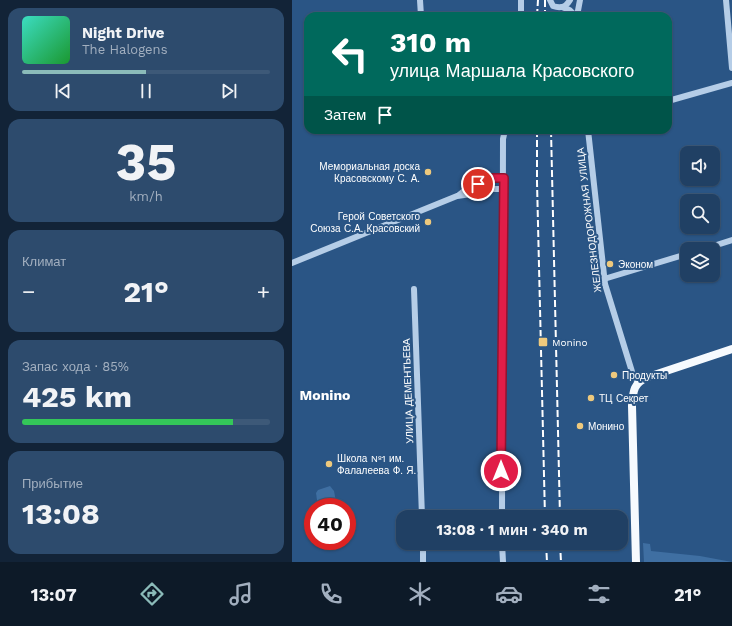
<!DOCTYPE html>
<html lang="ru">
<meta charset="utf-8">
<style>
:root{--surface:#204064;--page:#2d4b6d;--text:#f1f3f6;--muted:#a2afbf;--line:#3d5978;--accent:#8bbbb9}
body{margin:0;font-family:"Work Sans",sans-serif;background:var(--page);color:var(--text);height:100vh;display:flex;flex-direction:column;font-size:15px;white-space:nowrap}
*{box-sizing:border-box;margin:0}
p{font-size:13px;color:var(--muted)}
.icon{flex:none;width:22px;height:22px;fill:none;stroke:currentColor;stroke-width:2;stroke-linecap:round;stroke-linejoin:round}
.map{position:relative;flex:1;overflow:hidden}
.drawer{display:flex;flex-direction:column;gap:8px;padding:8px;background:#122337;width:292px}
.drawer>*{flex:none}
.banner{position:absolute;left:12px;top:12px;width:368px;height:122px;border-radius:12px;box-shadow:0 1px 3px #0004,0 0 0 1px var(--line);background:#00695c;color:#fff;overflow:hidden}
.buttons{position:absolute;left:388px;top:146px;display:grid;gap:8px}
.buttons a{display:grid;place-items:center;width:40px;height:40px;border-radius:8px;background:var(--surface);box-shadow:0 1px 3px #0004,0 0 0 1px var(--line);font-size:20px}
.speed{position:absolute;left:12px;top:498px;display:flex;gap:8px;font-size:20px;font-weight:700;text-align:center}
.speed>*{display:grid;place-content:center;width:52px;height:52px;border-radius:50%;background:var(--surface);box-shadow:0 1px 3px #0004,0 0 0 1px var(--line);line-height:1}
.speed .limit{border:6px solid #d22;background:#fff;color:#111}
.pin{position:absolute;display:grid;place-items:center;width:34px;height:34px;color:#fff;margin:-17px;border:2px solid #fff;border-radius:50%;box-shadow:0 1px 4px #0007}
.me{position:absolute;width:44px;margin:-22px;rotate:0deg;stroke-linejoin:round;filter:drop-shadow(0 0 3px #0008)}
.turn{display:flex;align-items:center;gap:14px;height:84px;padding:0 20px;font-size:18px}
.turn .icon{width:52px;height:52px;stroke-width:2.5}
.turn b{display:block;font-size:28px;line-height:34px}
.then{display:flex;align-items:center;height:38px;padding:0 20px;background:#0003;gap:8px;font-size:15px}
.big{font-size:30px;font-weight:700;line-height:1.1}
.drawer .card{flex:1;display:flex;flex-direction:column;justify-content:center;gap:6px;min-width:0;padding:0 14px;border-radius:12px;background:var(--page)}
.drawer .dial{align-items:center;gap:0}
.dial b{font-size:52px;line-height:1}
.song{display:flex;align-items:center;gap:12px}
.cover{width:48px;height:48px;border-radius:6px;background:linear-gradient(135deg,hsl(170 70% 55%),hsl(130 70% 35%))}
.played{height:4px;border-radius:2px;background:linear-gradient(90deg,var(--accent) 50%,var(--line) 50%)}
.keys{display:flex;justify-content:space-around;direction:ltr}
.heat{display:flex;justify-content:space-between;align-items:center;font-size:22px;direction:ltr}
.charge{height:6px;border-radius:3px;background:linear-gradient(90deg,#34c759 85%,var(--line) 0)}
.trip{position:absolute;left:104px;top:510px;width:232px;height:40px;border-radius:12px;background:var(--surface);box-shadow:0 1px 3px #0004,0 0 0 1px var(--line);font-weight:700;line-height:40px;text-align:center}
.tabs{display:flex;height:64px;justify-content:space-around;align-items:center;background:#0d1a28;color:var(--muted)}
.tabs .icon{width:28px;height:28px}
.tabs .selected{color:var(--accent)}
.tabs b{font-size:18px;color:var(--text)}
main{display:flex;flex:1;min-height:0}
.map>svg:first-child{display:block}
.green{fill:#3f6fa2}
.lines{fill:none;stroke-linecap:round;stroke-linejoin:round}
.minor{stroke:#b5cde7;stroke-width:6}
.major{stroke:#f6fafe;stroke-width:8}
.rail{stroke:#fff;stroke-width:2;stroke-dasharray:7 3;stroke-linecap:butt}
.route-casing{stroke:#92132f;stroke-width:10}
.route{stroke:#e11d48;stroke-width:7}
.poi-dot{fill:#eec97d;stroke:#2a5585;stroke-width:1.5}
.labels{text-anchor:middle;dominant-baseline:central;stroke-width:4;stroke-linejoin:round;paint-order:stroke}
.poi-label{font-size:10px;fill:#fff;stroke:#2a5585;text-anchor:start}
.street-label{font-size:10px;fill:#fff;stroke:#2a5585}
.district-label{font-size:14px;font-weight:bold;fill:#fff;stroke:#2a5585}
</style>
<main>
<section class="drawer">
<div class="card">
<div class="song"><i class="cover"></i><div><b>Night Drive</b><p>The Halogens</p></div></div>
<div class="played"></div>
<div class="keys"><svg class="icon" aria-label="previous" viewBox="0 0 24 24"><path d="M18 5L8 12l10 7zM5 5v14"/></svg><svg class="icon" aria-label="pause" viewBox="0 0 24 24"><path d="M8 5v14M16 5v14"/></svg><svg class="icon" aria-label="next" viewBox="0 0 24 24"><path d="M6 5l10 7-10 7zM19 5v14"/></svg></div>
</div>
<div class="card dial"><b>35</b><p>km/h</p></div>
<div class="card"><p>Климат</p>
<div class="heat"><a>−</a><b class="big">21°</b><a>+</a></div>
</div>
<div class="card"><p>Запас хода · 85%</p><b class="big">425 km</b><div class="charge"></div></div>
<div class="card"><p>Прибытие</p><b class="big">13:08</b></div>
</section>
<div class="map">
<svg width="440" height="562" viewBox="0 0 440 562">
<rect width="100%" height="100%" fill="#2a5585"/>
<g class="green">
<path d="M 38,486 L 42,491 L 45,507 L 26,507 L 24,493 L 26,490 Z"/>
<path d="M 351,543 L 358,544 L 359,551 L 408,556 L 440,562 L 352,562 Z"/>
</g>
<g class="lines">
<g class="minor">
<path d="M 128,0 L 129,16"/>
<path d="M 258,0 L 261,6 C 269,9 274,7 278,0"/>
<path d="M 434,0 L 440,68"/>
<path d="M 270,7 C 276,9 280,10 282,16"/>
<path d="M 229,16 L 229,0"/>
<path d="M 285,16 L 288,0"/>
<path d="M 376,101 L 440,83"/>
<path d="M 296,130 L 313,284 L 341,375 L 346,382"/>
<path d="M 167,195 C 180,184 194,178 211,178"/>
<path d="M 412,249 L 440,240"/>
<path d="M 0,263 L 165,196 L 179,194 L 196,189 L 212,189"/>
<path d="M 312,279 L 395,254"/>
<path d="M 122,289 L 130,517"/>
<path d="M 210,517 L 211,139 L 213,130"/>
<path d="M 131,543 L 131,562"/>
<path d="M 210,543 L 211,562"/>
</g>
<path class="major" d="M 344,562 L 340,406 C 341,392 341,383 356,377 L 440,349"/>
<g class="rail">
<path d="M 253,0 L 253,16"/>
<path d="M 245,16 L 246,0"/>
<path d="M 245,130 L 245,182 L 253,517"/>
<path d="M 259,130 L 268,517"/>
<path d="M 254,543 L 255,562"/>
<path d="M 268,543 L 269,562"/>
</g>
</g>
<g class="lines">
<g class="route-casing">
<path id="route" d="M 186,184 L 200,178 L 212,178 L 209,471"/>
</g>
<use href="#route" class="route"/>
</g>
<g class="poi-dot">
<circle cx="136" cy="172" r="4"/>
<circle cx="136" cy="222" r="4"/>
<circle cx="318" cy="264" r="4"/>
<rect x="246" y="337" width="10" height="10" rx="2"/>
<circle cx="322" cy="375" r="4"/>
<circle cx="299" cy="398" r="4"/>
<circle cx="288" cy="426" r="4"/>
<circle cx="37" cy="464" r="4"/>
</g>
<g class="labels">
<g class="poi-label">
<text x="128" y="166" text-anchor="end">Мемориальная доска<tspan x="128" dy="12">Красовскому С. А.</tspan></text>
<text x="128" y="216" text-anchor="end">Герой Советского<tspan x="128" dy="12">Союза С.А. Красовский</tspan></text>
<text x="326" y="264">Эконом</text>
<text x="260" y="342">Monino</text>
<text x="330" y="375">Продукты</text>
<text x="307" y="398">ТЦ Секрет</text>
<text x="296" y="426">Монино</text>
<text x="45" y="458">Школа №1 им.<tspan x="45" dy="12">Фалалеева Ф. Я.</tspan></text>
</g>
<g class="street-label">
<text transform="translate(297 220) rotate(-97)">ЖЕЛЕЗНОДОРОЖНАЯ УЛИЦА</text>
<text transform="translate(116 391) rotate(-92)">УЛИЦА ДЕМЕНТЬЕВА</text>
</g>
<g class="district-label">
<text x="33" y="395">Monino</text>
</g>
</g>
</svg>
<div class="buttons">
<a><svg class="icon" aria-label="sound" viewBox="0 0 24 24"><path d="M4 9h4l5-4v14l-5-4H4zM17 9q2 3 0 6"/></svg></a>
<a><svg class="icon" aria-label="search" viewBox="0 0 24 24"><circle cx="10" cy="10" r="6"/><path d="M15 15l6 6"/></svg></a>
<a><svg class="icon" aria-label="layers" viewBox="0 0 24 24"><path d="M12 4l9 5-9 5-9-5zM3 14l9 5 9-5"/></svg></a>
</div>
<div class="speed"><div class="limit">40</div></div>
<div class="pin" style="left:186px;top:184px;background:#d93025"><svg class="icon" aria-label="arrive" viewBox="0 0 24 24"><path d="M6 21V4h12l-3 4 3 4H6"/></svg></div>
<svg class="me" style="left:209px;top:471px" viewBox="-20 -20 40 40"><circle r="17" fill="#e11d48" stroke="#fff" stroke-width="3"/><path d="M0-11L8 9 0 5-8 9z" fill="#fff"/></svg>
<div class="trip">13:08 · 1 мин · 340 m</div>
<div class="banner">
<div class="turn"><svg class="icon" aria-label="left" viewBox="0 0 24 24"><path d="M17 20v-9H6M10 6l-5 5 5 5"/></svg><div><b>310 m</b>улица Маршала Красовского</div></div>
<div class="then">Затем<svg class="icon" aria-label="arrive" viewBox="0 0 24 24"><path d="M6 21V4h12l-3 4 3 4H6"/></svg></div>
</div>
</div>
</main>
<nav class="tabs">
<b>13:07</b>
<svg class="icon selected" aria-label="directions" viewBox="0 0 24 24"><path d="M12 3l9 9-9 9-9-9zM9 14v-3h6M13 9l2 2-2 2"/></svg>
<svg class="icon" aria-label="music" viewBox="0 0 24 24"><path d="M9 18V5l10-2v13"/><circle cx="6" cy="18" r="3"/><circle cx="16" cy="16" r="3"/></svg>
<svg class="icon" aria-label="phone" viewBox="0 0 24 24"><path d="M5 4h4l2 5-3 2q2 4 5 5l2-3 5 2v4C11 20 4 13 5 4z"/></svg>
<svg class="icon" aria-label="climate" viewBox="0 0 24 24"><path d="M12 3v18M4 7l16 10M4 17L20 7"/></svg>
<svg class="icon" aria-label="car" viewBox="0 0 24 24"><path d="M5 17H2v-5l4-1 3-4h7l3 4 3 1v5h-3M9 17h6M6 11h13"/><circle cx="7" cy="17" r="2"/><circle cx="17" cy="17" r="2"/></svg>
<svg class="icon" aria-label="filters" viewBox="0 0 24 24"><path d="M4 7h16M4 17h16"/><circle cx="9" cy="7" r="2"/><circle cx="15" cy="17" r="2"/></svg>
<b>21°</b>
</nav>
